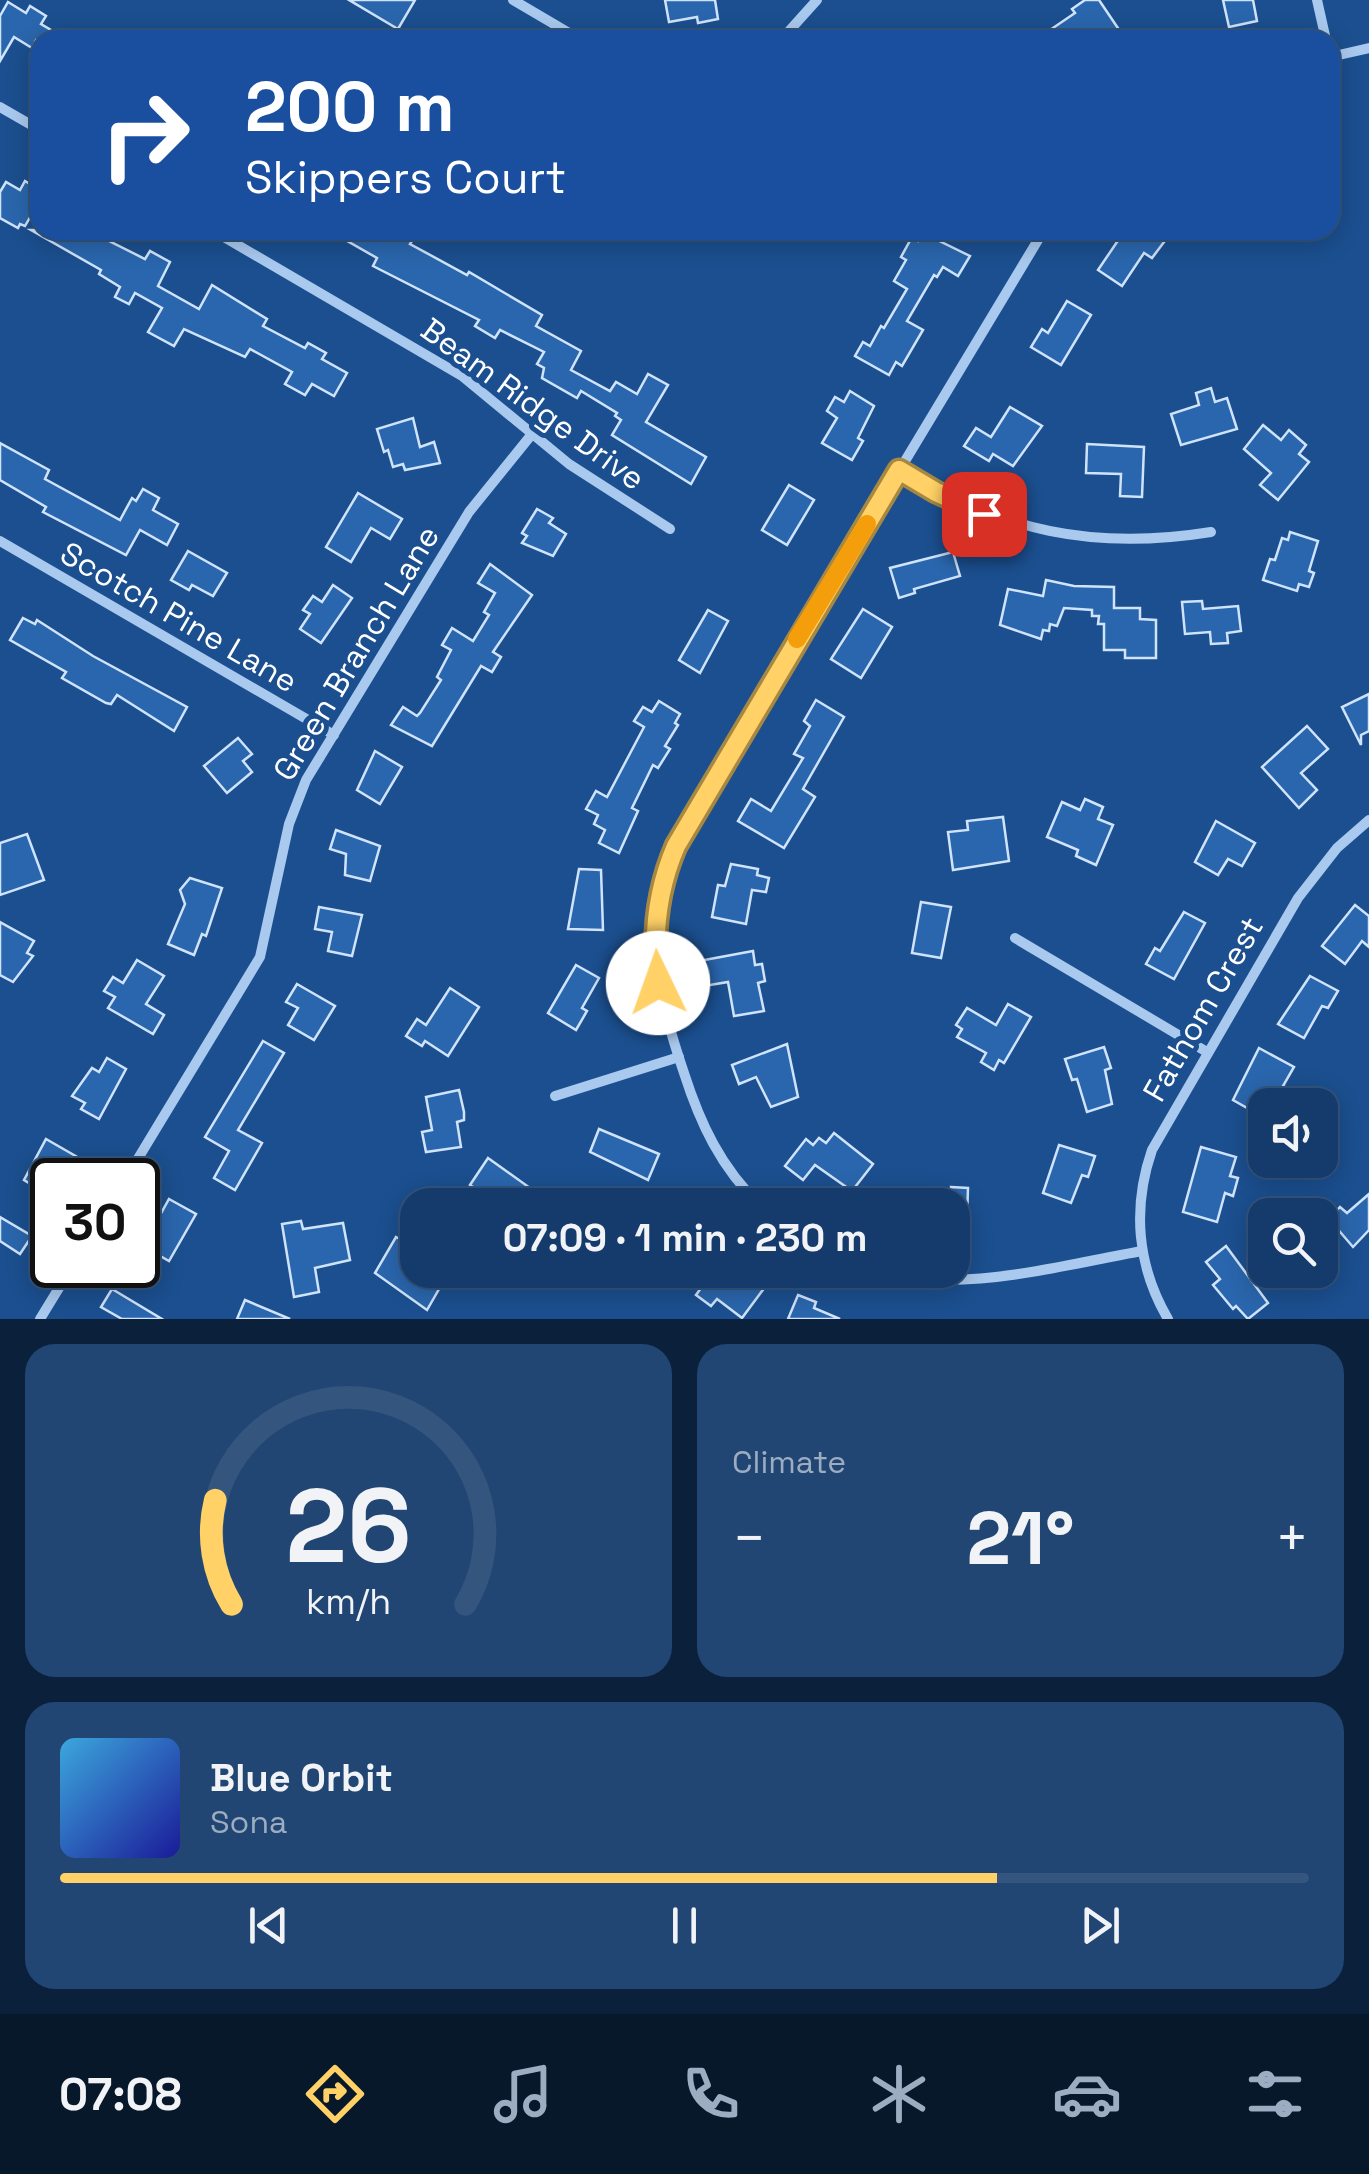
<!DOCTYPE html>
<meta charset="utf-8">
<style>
:root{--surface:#143b6b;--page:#214673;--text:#f1f3f6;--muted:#9dadc1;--line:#33557e;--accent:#ffd166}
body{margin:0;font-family:"Space Grotesk",sans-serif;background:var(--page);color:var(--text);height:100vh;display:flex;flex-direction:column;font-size:38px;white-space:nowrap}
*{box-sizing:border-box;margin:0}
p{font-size:32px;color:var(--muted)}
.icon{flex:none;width:55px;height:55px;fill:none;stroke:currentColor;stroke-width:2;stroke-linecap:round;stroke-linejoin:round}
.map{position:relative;height:1319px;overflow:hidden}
.sheet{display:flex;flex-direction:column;gap:25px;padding:25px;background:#0b203b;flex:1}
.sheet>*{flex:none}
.top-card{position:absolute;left:30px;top:30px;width:1310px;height:210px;border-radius:30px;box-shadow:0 5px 25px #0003,0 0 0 2px var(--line);background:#1a4fa0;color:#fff;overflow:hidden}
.tools{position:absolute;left:1248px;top:1088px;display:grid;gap:20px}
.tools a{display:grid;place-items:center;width:90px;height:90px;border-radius:20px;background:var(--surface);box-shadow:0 5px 25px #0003,0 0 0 2px var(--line);font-size:50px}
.speed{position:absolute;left:30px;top:1158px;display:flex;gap:20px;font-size:50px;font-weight:700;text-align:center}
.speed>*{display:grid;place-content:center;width:130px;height:130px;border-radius:50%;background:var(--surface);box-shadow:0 5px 25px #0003,0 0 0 2px var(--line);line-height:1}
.speed .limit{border:5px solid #111;border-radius:15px;background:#fff;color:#111}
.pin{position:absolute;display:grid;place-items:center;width:85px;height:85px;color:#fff;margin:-42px;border-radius:20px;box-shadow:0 5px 15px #0006}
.me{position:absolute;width:110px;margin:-55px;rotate:357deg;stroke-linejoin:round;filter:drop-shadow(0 0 8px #0008)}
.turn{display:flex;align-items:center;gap:35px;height:210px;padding:0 50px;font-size:45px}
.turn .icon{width:130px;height:130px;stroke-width:2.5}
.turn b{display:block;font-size:70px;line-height:85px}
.big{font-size:75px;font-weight:700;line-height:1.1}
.sheet .tile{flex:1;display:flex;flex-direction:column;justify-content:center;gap:15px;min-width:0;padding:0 35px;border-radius:30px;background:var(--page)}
.sheet .dial{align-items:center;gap:0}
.dial svg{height:260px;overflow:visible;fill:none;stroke:var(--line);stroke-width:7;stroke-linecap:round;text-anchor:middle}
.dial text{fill:var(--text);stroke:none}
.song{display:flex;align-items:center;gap:30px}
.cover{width:120px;height:120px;border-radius:15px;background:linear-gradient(135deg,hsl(200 70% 55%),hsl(240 70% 35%))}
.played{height:10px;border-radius:5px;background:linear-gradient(90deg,var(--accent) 75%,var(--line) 75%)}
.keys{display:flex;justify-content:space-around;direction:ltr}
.heat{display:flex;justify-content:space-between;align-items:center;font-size:55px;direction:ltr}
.sheet .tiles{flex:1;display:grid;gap:25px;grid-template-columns:1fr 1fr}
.tile:last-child{grid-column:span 2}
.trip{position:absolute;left:400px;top:1188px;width:570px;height:100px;border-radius:30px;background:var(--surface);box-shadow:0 5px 25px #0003,0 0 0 2px var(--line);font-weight:700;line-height:100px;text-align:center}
.tabs{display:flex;height:160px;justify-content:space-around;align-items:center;background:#08182b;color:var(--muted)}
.tabs .icon{width:70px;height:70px}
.tabs .on{color:var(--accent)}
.tabs b{font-size:45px;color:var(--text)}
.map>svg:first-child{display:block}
.building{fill:#2a66ad;stroke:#cfe3fa;stroke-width:2.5}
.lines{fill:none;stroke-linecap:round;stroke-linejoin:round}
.street{stroke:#a9c9ee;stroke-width:10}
.route-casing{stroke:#a68842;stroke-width:25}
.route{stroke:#ffd166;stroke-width:18}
.slow{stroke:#f59e0b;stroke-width:18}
.labels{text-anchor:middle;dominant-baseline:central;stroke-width:10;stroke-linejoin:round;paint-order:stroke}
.street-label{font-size:32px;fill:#fff;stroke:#1b4f8f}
</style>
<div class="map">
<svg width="1369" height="1319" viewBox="0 0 1369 1319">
<rect width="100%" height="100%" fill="#1b4f8f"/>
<g class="building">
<path d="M 349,0 L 415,0 L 398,29 Z"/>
<path d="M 665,0 L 715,0 L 718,19 L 698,23 L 697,17 L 669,22 Z"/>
<path d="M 1085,0 L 1099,0 L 1126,40 L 1057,40 L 1050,30 L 1075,13 L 1072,9 Z"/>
<path d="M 1223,0 L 1253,0 L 1257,21 L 1229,27 Z"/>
<path d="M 8,2 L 26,13 L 30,6 L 46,16 L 41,24 L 68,40 L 36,40 L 32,48 L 14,37 L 0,61 L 0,16 Z"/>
<path d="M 25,181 L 40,190 L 40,200 L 25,226 L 20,224 L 18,228 L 0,218 L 0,192 L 6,182 L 20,190 Z"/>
<path d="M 31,230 L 87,230 L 145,259 L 150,251 L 170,262 L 158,286 L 199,309 L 212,285 L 267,319 L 263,326 L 305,348 L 308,343 L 326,353 L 322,359 L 347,373 L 334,396 L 312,384 L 305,395 L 285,384 L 292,372 L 250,349 L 245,357 L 184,329 L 174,346 L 148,332 L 162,308 L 135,293 L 129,304 L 115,297 L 120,287 L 99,274 L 101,270 Z"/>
<path d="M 328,230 L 393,230 L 412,241 L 410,244 L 467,275 L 469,272 L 542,315 L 536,326 L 581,351 L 571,370 L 610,391 L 616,382 L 637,394 L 648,374 L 668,385 L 646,422 L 706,457 L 691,484 L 612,435 L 621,420 L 615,416 L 617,413 L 581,391 L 577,398 L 542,378 L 544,368 L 537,364 L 544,352 L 500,330 L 495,338 L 475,326 L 479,320 L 373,266 L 377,258 Z"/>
<path d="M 1098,230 L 1146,230 L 1164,242 L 1152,258 L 1144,253 L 1122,286 L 1098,270 L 1117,242 Z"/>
<path d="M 923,233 L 970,256 L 958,276 L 943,267 L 937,277 L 934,275 L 907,321 L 923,330 L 902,366 L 896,362 L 889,375 L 855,356 L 863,342 L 870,346 L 881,326 L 884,328 L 907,289 L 894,281 L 906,260 L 901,257 L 912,237 L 918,241 Z"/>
<path d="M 1067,301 L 1091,315 L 1061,365 L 1031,347 L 1042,329 L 1048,333 Z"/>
<path d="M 1211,388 L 1215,402 L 1227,398 L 1237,429 L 1181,445 L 1171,414 L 1199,405 L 1196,393 Z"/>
<path d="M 850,391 L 874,406 L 858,438 L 863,441 L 852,460 L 822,443 L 837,418 L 827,411 L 835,397 L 844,402 Z"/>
<path d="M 1010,407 L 1042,426 L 1013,466 L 993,454 L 989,461 L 964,446 L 976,428 L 991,437 Z"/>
<path d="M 413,418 L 420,447 L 434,442 L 440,463 L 405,470 L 403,464 L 393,467 L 388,450 L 384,452 L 377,429 Z"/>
<path d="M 1263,425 L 1281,440 L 1289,430 L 1306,445 L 1299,454 L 1309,462 L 1278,500 L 1260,485 L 1271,473 L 1244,449 Z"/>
<path d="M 0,443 L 49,470 L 45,479 L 120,520 L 132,498 L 136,501 L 143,489 L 159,498 L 153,510 L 178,524 L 167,545 L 140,530 L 126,555 L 43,512 L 46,507 L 0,480 Z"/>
<path d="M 1087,444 L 1144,447 L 1142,497 L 1120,496 L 1121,474 L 1086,473 Z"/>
<path d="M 789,485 L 814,500 L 787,545 L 762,530 Z"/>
<path d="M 358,493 L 402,519 L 390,539 L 371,528 L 351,562 L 326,547 Z"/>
<path d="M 537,509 L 553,518 L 549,523 L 566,534 L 553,556 L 522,543 L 527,536 L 522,533 Z"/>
<path d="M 1290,532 L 1318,541 L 1309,571 L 1314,573 L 1309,587 L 1299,584 L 1297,591 L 1263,580 L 1270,559 L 1275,560 L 1282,538 L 1288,540 Z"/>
<path d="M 188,551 L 227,573 L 213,596 L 192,585 L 189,590 L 171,580 Z"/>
<path d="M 953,552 L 960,576 L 914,589 L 915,593 L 899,598 L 890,568 Z"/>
<path d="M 490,564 L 532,595 L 493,652 L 501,657 L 492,672 L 481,666 L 432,746 L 391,725 L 403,707 L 417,716 L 420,713 L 441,680 L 437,677 L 451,650 L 442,645 L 452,628 L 473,641 L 489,615 L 484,612 L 495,593 L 478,583 Z"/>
<path d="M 1046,580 L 1074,586 L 1114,587 L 1114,608 L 1140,608 L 1140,619 L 1156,620 L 1156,658 L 1125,658 L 1125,650 L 1104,650 L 1104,624 L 1098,624 L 1099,616 L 1092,616 L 1092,610 L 1064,608 L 1057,626 L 1050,624 L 1049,631 L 1043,630 L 1041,639 L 1000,625 L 1008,589 L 1043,596 Z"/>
<path d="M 333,585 L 352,598 L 321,643 L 300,629 L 310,614 L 303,610 L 313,596 L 322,602 Z"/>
<path d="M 1202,601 L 1203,609 L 1238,606 L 1241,631 L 1227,633 L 1228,643 L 1211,644 L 1210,632 L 1185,634 L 1182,602 Z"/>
<path d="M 863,609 L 892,627 L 861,678 L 831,659 Z"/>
<path d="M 708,610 L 728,621 L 700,673 L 679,660 Z"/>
<path d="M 23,618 L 35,624 L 37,620 L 93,656 L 187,707 L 174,731 L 117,695 L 111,704 L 106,703 L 62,678 L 66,672 L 10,640 Z"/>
<path d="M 1369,694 L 1369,731 L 1361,735 L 1361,745 L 1342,707 Z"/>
<path d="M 816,700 L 844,717 L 803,789 L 815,797 L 784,848 L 738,821 L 751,799 L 771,811 L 803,758 L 794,754 L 810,726 L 804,721 Z"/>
<path d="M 659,701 L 680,714 L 675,723 L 678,725 L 665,746 L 670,749 L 658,768 L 653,765 L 632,808 L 638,811 L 619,853 L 599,843 L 605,830 L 594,824 L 598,815 L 586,809 L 596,791 L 607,797 L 644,727 L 634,721 L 643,707 L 652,712 Z"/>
<path d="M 1307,726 L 1328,749 L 1301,773 L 1317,790 L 1299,808 L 1262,767 Z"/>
<path d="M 238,738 L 252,754 L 243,761 L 252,772 L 227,793 L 204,766 Z"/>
<path d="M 375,751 L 402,767 L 380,804 L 357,790 Z"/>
<path d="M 1085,799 L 1103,807 L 1098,819 L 1113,825 L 1096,865 L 1076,856 L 1078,850 L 1047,837 L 1062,802 L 1080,810 Z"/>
<path d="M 1003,817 L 1009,861 L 953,870 L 948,832 L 968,830 L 967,821 Z"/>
<path d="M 1216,821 L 1255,843 L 1242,866 L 1228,859 L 1218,875 L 1195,862 Z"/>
<path d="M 336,830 L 380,846 L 370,881 L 345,875 L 346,854 L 330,849 Z"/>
<path d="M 27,834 L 44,880 L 0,895 L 0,843 Z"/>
<path d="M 731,864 L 758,869 L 757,875 L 769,878 L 766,892 L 752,890 L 746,924 L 712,917 L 718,885 L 725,886 Z"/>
<path d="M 579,869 L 601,870 L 603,930 L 568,929 Z"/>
<path d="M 190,878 L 222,888 L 206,936 L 202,934 L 194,955 L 168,944 L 185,904 L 180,890 Z"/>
<path d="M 921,902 L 951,907 L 941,958 L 912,953 Z"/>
<path d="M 1355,905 L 1369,916 L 1369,947 L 1362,941 L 1345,964 L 1322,946 Z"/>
<path d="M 319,907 L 362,915 L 352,956 L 328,951 L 332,932 L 315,929 Z"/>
<path d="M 1184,912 L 1205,923 L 1174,979 L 1146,964 L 1155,948 L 1160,951 Z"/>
<path d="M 0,922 L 34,941 L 27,953 L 33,956 L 13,982 L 0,975 Z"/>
<path d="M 753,951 L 755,965 L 762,964 L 765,981 L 758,983 L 764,1011 L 734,1016 L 728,982 L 704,986 L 699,961 Z"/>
<path d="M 137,960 L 164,976 L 146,1004 L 164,1015 L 153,1034 L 108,1008 L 115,997 L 104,991 L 113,977 L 123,983 Z"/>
<path d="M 576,965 L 599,978 L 582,1008 L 587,1011 L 576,1030 L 548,1013 Z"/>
<path d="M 1310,976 L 1338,991 L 1328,1008 L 1322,1006 L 1304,1038 L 1278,1024 Z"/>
<path d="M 297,984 L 335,1006 L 314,1040 L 288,1025 L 298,1008 L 286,1002 Z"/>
<path d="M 450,988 L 479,1007 L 448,1056 L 425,1041 L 422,1046 L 406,1036 L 417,1019 L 426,1025 Z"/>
<path d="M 1008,1004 L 1031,1017 L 1004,1063 L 999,1060 L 994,1070 L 981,1062 L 986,1053 L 957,1037 L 962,1029 L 956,1025 L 967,1008 L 996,1025 Z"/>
<path d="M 263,1041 L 284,1053 L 238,1130 L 262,1143 L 235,1190 L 214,1178 L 229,1151 L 205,1137 Z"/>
<path d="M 787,1044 L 798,1097 L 771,1107 L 756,1077 L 739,1084 L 732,1065 Z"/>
<path d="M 1104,1047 L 1111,1068 L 1105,1070 L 1112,1104 L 1087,1112 L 1077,1079 L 1072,1080 L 1065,1059 Z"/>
<path d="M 1259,1048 L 1294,1067 L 1283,1086 L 1289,1089 L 1280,1105 L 1265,1105 L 1265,1118 L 1233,1100 Z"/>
<path d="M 107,1058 L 126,1069 L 99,1119 L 81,1109 L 85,1103 L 72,1096 L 92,1068 L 99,1072 Z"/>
<path d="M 459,1090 L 464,1112 L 464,1120 L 457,1122 L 461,1147 L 426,1152 L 422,1132 L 432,1130 L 426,1097 Z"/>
<path d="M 599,1129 L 659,1154 L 648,1180 L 590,1152 Z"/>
<path d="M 834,1133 L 873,1164 L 852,1191 L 815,1165 L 803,1180 L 785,1166 L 806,1139 L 813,1145 L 819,1138 L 826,1143 Z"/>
<path d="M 46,1139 L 79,1158 L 67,1180 L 52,1180 L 52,1197 L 24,1180 Z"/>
<path d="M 1059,1145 L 1095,1156 L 1088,1177 L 1082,1175 L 1071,1203 L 1043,1193 Z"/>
<path d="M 1201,1147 L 1236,1157 L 1230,1176 L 1238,1178 L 1233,1196 L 1225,1193 L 1217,1222 L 1183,1212 Z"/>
<path d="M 488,1158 L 537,1193 L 529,1205 L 501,1205 L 470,1185 Z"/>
<path d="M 951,1187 L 968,1188 L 967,1220 L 952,1220 Z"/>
<path d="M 1369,1194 L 1369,1230 L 1353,1247 L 1329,1219 L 1340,1207 L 1347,1213 Z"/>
<path d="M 169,1199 L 196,1214 L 169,1261 L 143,1246 Z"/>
<path d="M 0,1217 L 32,1236 L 20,1254 L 0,1241 Z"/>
<path d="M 301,1221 L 303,1229 L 343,1223 L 350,1260 L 315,1268 L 319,1292 L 294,1297 L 282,1224 Z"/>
<path d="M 396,1237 L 418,1249 L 418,1270 L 450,1270 L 427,1310 L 375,1273 Z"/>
<path d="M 1226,1246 L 1268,1303 L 1248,1319 L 1236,1306 L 1233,1309 L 1213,1285 L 1220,1279 L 1206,1262 Z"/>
<path d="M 714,1270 L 727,1270 L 738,1279 L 745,1270 L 759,1270 L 771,1279 L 742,1318 L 717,1299 L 711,1306 L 696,1295 Z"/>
<path d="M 112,1289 L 162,1319 L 122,1319 L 101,1307 Z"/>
<path d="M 798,1295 L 816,1302 L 814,1308 L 840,1319 L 788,1319 Z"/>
<path d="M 245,1300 L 290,1319 L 237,1319 Z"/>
</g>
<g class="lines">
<g class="street">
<path d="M 513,0 L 581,40"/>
<path d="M 1317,0 L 1326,40"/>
<path d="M 781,40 L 817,0"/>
<path d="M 1330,57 L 1369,48"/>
<path d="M 0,107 L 40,130"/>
<path d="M 212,230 L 462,376 L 569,464 L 670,529"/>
<path d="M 899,469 C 1002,531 1093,551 1211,532"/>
<path d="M 0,541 L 334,735"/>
<path d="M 1015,938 L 1207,1052"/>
<path d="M 555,1096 L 679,1057"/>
<path d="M 125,1180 L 260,957 L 289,824 L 306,780 L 469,512 L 532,434"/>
<path d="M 760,1205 C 721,1168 700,1123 684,1073 C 653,982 639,908 689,820 L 1044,230"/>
<path d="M 868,1270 C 958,1295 1052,1267 1142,1251"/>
<path d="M 40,1319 L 73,1265"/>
<path d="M 1168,1319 C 1137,1266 1132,1208 1152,1150 L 1298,898 L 1337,848 L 1369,820"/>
</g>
</g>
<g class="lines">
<g class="route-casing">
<path id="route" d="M 658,983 C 652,935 657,890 676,846 L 899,470 L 936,492 L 984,514"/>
</g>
<use href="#route" class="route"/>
<path class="slow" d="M 797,639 L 867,524"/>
</g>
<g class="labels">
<g class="street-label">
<text transform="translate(533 404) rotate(36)">Beam Ridge Drive</text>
<text transform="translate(179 617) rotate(30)">Scotch Pine Lane</text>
<text transform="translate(356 653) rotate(-59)">Green Branch Lane</text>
<text transform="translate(1203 1009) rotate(-60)">Fathom Crest</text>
</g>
</g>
</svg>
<div class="tools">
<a><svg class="icon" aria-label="sound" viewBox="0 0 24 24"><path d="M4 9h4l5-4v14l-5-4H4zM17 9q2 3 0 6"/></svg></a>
<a><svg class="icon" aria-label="search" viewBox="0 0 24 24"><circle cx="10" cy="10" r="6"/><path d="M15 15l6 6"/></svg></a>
</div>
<div class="speed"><div class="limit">30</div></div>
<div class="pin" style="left:984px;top:514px;background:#d93025"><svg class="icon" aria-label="arrive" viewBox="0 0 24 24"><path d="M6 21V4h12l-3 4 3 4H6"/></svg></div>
<svg class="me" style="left:658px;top:983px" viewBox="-20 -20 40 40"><circle r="19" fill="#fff"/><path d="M0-13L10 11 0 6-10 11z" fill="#ffd166"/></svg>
<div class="trip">07:09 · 1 min · 230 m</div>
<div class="top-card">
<div class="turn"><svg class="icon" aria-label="right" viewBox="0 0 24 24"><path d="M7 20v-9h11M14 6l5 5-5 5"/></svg><div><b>200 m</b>Skippers Court</div></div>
</div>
</div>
<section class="sheet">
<div class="tiles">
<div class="tile dial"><svg viewBox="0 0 100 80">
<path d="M14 69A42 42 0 1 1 86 69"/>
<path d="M14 69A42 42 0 0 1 9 37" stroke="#ffd166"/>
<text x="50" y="56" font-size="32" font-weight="700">26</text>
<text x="50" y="72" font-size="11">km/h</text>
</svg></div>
<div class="tile"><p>Climate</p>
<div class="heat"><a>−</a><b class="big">21°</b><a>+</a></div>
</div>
<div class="tile">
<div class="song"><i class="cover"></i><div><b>Blue Orbit</b><p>Sona</p></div></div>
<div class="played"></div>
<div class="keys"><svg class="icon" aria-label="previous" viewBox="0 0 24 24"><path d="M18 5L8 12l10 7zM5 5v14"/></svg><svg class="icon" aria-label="pause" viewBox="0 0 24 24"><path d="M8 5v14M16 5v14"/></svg><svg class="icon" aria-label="next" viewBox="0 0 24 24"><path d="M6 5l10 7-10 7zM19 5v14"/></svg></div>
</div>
</div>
</section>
<nav class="tabs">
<b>07:08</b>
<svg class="icon on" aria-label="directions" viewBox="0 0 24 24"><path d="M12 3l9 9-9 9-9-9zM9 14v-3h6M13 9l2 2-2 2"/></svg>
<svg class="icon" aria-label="music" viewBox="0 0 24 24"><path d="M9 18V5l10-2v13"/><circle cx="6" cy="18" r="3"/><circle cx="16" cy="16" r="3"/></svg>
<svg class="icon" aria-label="phone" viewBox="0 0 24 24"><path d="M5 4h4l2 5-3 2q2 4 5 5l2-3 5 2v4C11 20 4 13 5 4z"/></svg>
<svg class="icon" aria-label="climate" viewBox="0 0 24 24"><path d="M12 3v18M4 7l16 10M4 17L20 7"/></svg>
<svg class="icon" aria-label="car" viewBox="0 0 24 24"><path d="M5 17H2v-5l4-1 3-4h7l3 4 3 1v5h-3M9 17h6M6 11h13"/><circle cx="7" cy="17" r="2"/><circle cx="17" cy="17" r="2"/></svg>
<svg class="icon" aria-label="filters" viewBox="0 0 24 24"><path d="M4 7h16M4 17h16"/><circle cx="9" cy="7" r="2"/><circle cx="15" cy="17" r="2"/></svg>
</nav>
